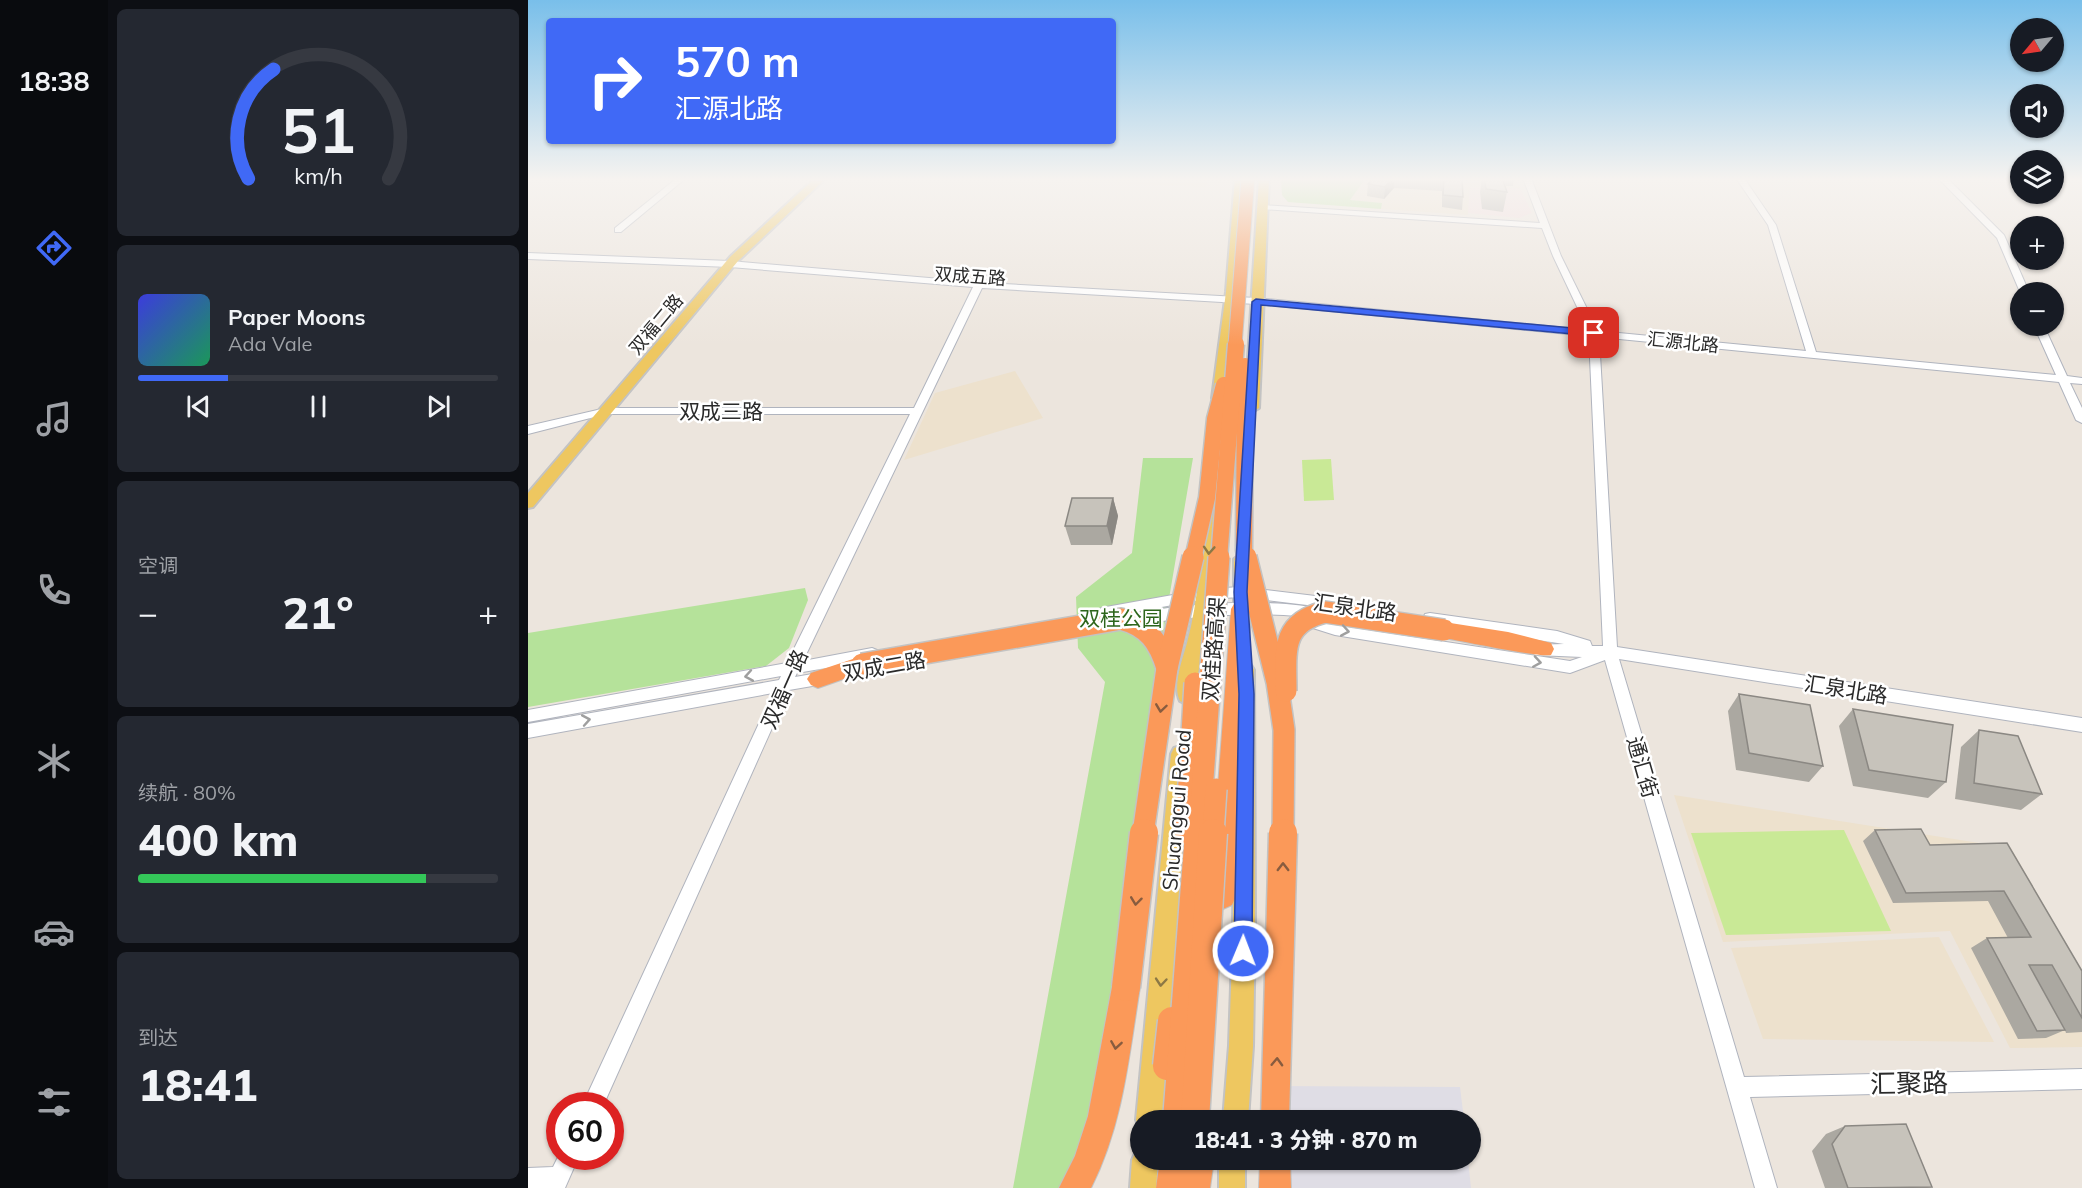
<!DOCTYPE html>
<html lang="zh">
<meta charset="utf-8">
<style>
:root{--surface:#171b24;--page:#242831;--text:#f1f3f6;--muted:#9ea1a6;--line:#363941;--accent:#4069f6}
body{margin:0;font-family:Mulish,"Noto Sans SC",sans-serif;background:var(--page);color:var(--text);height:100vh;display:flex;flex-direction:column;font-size:22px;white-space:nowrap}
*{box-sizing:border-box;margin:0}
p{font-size:20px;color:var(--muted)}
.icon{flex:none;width:33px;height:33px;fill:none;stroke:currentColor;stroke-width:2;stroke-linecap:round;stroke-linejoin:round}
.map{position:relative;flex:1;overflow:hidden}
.sheet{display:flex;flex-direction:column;gap:9px;padding:9px;background:#0d0f14;width:420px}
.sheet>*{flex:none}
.top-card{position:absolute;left:18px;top:18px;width:570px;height:126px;border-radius:6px;box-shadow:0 2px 4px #0004;background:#4069f6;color:#fff;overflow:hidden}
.needle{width:39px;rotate:241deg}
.fabs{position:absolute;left:1482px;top:18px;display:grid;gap:12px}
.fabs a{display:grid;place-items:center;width:54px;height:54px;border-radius:50%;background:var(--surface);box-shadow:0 2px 4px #0004;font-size:30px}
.speed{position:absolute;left:18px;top:1092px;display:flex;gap:12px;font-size:30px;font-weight:700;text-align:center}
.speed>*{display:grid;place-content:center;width:78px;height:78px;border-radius:50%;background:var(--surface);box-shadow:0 2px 4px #0004;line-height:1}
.speed .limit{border:9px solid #d22;background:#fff;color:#111}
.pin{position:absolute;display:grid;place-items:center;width:51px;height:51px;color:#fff;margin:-26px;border-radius:12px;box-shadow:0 3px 9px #0006}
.me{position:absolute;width:66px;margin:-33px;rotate:1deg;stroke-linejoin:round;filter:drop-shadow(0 0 4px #0008)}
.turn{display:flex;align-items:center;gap:21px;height:126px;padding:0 30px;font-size:27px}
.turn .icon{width:78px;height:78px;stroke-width:2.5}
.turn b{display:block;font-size:42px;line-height:51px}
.big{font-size:45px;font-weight:800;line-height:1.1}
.sheet .widget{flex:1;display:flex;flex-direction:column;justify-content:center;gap:9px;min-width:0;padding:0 21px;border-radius:9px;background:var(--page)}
.sheet .dial{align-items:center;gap:0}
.dial svg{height:156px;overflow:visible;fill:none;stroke:var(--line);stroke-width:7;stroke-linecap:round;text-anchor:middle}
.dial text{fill:var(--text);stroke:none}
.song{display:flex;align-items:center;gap:18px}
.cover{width:72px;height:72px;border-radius:9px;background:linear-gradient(135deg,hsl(240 70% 55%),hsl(150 70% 35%))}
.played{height:6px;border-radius:3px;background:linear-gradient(90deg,var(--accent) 25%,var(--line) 25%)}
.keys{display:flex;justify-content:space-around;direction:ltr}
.heat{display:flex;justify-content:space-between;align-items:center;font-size:33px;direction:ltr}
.charge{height:9px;border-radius:4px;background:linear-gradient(90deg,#34c759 80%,var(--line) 0)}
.trip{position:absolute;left:602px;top:1110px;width:351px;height:60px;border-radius:30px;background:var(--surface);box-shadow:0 2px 4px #0004;font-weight:800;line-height:60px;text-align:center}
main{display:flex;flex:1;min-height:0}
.tabs{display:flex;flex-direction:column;width:108px;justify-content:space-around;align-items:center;background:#090b0e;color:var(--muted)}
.tabs .icon{width:42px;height:42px}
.tabs .current{color:var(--accent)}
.tabs b{font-size:27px;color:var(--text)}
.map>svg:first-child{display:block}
.industrial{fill:#dfdde5}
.education{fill:#ede1cd}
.medical{fill:#f3dadc}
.green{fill:#b5e29a}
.pitch{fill:#c9e996}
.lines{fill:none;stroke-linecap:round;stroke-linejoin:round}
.minor-casing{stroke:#b0b4be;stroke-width:2}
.major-casing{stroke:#c3c3c3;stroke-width:4}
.highway-casing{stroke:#c3c3c3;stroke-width:2}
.minor{fill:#fff;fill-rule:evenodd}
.major{fill:#eec760;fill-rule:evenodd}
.highway{fill:#fb9959;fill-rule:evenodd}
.highway-bridge-far3-casing{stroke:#c3c3c3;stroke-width:15;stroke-linecap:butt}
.highway-bridge-far2-casing{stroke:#c3c3c3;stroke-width:19;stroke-linecap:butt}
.highway-bridge-far1-casing{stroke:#c3c3c3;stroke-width:24;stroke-linecap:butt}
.highway-bridge-casing{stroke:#c3c3c3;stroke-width:31;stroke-linecap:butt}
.highway-bridge-far3{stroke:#fb9959;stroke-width:13}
.highway-bridge-far2{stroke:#fb9959;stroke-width:16}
.highway-bridge-far1{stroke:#fb9959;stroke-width:21}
.highway-bridge{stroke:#fb9959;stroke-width:28}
.wall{fill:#aba8a1}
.shaded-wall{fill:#8b8883}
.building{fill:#c7c3bb;stroke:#8b8883;stroke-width:1.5}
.oneway{stroke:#8c7845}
.oneway2{stroke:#9f9f9f}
.oneway3{stroke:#885c3f}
.route{fill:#4069f6;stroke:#2a44a0;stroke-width:1.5}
.labels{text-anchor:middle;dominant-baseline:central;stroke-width:5;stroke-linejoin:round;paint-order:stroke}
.far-street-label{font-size:18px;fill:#2a2a2a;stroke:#fff}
.street-label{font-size:21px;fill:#2a2a2a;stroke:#fff}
.park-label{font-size:21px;fill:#2e661c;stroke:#fff}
.near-street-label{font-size:26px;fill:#2a2a2a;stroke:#fff}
</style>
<main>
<nav class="tabs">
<b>18:38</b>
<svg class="icon current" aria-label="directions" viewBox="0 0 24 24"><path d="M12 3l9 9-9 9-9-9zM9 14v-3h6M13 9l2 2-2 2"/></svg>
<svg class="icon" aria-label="music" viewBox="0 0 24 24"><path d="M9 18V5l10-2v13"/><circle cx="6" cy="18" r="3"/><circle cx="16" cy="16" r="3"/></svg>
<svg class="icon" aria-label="phone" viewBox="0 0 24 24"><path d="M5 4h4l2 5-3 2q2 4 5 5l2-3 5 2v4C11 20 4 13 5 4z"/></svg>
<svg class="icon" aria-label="climate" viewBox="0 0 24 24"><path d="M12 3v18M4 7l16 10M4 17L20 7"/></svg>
<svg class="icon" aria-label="car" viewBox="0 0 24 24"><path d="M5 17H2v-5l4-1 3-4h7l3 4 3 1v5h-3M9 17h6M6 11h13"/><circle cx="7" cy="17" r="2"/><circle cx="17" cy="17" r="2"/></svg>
<svg class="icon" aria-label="filters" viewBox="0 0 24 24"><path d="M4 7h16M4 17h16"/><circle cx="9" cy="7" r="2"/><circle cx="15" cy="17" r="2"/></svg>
</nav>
<section class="sheet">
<div class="widget dial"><svg viewBox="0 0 100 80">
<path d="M14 69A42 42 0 1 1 86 69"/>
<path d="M14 69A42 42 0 0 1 27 13" stroke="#4069f6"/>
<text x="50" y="56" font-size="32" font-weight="700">51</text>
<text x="50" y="72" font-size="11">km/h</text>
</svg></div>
<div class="widget">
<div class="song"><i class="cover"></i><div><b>Paper Moons</b><p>Ada Vale</p></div></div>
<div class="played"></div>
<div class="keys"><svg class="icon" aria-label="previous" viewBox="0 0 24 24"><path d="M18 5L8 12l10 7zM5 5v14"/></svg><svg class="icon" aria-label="pause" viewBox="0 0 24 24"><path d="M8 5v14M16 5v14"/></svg><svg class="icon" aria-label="next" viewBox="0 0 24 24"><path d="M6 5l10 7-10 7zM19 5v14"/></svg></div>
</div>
<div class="widget"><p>空调</p>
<div class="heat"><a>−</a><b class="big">21°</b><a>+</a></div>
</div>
<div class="widget"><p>续航 · 80%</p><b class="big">400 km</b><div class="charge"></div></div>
<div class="widget"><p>到达</p><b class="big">18:41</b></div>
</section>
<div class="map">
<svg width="1554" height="1188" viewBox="0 0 1554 1188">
<rect width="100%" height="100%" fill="#ece5dd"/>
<g class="industrial">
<path d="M 742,1086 L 932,1087 L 936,1120 L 742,1120 Z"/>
<path d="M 743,1160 L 940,1160 L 943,1188 L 743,1188 Z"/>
</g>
<g class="education">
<path d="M 539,178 L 681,178 L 678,187 L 557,182 Z"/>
<path d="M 838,178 L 988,178 L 992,188 L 942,188 L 940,215 L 853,209 L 854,203 L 822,200 Z"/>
<path d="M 487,371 L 515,418 L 376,460 L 407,393 Z"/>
<path d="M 1146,795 L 1483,848 L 1554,971 L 1554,1047 L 1482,1048 L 1422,931 L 1195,942 Z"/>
<path d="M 1411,937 L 1466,1042 L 1235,1039 L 1203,948 Z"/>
</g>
<path class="medical" d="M 942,187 L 992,188 L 1004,213 L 991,218 L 940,213 Z"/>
<g class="green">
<path d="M 753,178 L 838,178 L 822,200 L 854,203 L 853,209 L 760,202 L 754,195 Z"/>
<path d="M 615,458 L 665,458 L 630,663 L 572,1078 L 561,1131 L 532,1188 L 485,1188 L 577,682 L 550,648 L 548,597 L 604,553 Z"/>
<path d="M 277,588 L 280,600 L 261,648 L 238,666 L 0,707 L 0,633 Z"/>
</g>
<g class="pitch">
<path d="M 803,459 L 806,500 L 776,501 L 774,460 Z"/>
<path d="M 1316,830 L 1363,931 L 1198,935 L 1163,833 Z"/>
</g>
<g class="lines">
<g class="minor-casing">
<g id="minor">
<path d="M 149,178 L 158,178 L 93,232 L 87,232 L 87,228 Z"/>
<path d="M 995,178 L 1003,178 L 1033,256 L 1070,331 L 1278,351 L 1240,225 L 1208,178 L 1216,178 L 1248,225 L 1288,352 L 1528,375 L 1506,326 L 1516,326 L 1539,376 L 1554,378 L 1554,384 L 1542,383 L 1554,408 L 1554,423 L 1548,420 L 1531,382 L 1071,337 L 1089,647 L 1554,718 L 1554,732 L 1091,659 L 1216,1077 L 1554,1069 L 1554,1089 L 1222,1097 L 1249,1188 L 1227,1188 L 1077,660 L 1042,673 L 807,635 L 769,623 L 767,619 L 769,616 C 712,611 657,617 601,626 L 596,625 L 594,621 L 596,617 C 639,603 753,597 796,610 L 798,614 L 796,618 L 791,619 L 807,625 L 1042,661 L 1054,657 L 1008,655 L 1003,653 L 1001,649 L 1003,645 L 1036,644 L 902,623 L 897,622 L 895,618 L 897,614 L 902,613 L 1029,631 L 1062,641 L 1064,646 L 1075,646 L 1061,336 L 728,304 L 454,288 L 275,661 L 344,648 L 349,650 L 351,654 L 349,658 L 344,660 L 269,673 L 267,677 L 296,672 L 301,674 L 303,678 L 301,682 L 296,684 L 261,690 L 75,1106 L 54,1106 L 245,693 L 0,738 L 0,724 L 251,680 L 253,676 L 0,722 L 0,710 L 259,663 L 382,414 L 78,414 L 0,434 L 0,426 L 78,408 L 386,408 L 445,287 L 202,267 L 0,259 L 0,253 L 202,261 L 448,282 L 452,275 L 455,274 L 460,277 L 457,283 L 728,298 L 1060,330 L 1025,256 L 1014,228 L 733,209 L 729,207 L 733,205 L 1012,223 Z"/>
<path d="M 1410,178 L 1419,178 L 1476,235 L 1501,292 L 1492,292 L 1469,238 Z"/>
<path d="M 713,587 L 812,599 L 817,600 L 819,604 L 817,608 L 812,609 L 713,597 L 678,599 L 578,617 L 573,616 L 571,612 L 573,608 L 578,607 L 678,589 Z"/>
<path d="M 32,1153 L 32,1156 L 51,1156 L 37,1188 L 0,1188 L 0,1168 L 25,1167 Z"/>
</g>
</g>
<g class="major-casing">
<g id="major">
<path d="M 287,178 L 298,178 L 210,261 L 5,507 L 0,508 L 0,493 L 202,257 Z"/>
<path d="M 707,178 L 717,178 L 710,292 L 698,398 L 691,402 L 684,398 L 698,292 Z"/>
<path d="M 731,178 L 741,178 L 731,408 L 724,412 L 717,408 Z"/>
<path d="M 684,491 L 691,496 L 684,612 L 664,701 L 658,704 L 652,701 C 644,686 655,658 659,643 C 672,595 673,545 677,496 Z"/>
<path d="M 714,553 L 722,559 L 722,623 L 720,628 L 708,628 L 706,623 L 706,559 Z"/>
<path d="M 717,663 L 723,665 L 726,670 L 727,927 L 725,1046 L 720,1120 L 695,1120 L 701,1046 L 705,927 L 708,670 L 711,665 Z"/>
<path d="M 653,746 L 660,748 L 663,754 L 634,1120 L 612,1120 L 612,1129 L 608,1120 L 643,754 L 646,748 Z"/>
<path d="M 612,1149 L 612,1160 L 630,1160 L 628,1188 L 602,1188 L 604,1160 L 608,1151 Z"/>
<rect x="691" y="1160" width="26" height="28"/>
</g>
</g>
<g class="highway-casing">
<g id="highway">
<path d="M 713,601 L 720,604 L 723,609 L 708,896 L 704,905 L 695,909 L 686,905 L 682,896 L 703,609 L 706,604 Z"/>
<path d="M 916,622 L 980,632 L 1023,643 L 1026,649 L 1023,655 C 1013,658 934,641 916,638 L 909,636 L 906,630 L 909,624 Z"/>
<path d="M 334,656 L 341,658 L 344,664 L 341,670 L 290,688 L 283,685 L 279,679 L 283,673 Z"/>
<path d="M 598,973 L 608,977 L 612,987 C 601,1056 595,1125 563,1188 L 531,1188 L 547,1156 L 560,1116 L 584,987 L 588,977 Z"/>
<path d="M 632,1160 L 686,1160 L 682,1188 L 628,1188 Z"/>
<path d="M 732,1160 L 762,1160 L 763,1188 L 731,1188 Z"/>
</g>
</g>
<use href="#minor" class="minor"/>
<use href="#major" class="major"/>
<use href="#highway" class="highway"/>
<g class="highway-bridge-far3-casing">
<path id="highway-bridge-far3" d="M 707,345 L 720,178"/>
</g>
<g class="highway-bridge-far2-casing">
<g id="highway-bridge-far2">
<path d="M 717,366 L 716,550 L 718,559"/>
<path d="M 665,559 L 679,498 L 687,419 L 696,385"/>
<path d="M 691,559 L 708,344"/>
</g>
</g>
<g class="highway-bridge-far1-casing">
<g id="highway-bridge-far1">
<path d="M 718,557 L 749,682 L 756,730 L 755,834"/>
<path d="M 334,664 L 593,619 C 620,626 631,642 639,668"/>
<path d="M 758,691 C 758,652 752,623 797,612 L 916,630"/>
<path d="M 658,833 L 667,683"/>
<path d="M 615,834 L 639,668 L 665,557"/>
<path d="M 671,834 L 691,557"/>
<path d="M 685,834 L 688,789"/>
</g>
</g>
<g class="highway-bridge-casing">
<g id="highway-bridge">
<path d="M 598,987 L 616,833"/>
<path d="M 639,1066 L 644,1021"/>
<path d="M 649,1120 L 671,833"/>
<path d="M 667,1120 L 685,833"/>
<path d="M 747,1120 L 755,833"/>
</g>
</g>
<use href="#highway-bridge-far3" class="highway-bridge-far3"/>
<use href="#highway-bridge-far2" class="highway-bridge-far2"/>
<use href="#highway-bridge-far1" class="highway-bridge-far1"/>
<use href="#highway-bridge" class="highway-bridge"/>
</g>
<g class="wall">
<path d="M 846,178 L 934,178 L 935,197 L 934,210 L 914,207 L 914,191 L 866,188 L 856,199 L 839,196 L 840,184 Z"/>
<path d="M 954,178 L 986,178 L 985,186 L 976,186 L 979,192 L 975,212 L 954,209 L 952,192 Z"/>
<path d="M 585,498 L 590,516 L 584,545 L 543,545 L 537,526 Z"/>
<path d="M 1211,694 L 1295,766 L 1281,782 L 1208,770 L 1200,711 Z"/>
<path d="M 1325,709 L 1418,782 L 1400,798 L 1325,786 L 1311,726 Z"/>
<path d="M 1451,730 L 1514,794 L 1493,810 L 1427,799 L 1433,747 Z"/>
<path d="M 1347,830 L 1402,845 L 1479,843 L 1554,971 L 1554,1032 L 1538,1033 L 1537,1030 L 1518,1038 L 1490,1039 L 1443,948 L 1459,938 L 1480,938 L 1460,901 L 1365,903 L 1335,841 Z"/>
<path d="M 1317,1126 L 1404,1187 L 1399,1188 L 1297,1188 L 1284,1151 L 1298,1134 Z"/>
</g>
<g class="shaded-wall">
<path d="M 864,178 L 867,178 L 866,188 L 856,199 L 857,187 Z"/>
<path d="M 585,498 L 590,516 L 584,545 L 579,526 Z"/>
</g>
<g class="building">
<path d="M 846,178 L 864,178 L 857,187 L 840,184 Z"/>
<path d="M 908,178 L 934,178 L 935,197 L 915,195 L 916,179 Z"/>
<path d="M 956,178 L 974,178 L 979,192 L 958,189 Z"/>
<path d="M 544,498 L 585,498 L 579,526 L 537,526 Z"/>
<path d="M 1211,694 L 1282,705 L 1295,766 L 1221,753 Z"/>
<path d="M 1325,709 L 1425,725 L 1418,782 L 1341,770 Z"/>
<path d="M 1451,730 L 1490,736 L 1514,794 L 1446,783 Z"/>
<path d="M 1393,829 L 1402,845 L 1479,843 L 1554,971 L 1554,1018 L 1524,965 L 1501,965 L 1537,1030 L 1509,1031 L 1459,938 L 1503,937 L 1476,891 L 1378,893 L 1347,830 Z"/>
<path d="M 1378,1124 L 1404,1187 L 1320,1188 L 1304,1144 L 1317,1126 Z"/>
</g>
<defs><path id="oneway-chevron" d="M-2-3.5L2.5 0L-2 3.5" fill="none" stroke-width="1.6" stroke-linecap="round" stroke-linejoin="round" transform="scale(1.5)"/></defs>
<g class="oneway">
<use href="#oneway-chevron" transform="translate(681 550) rotate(94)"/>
<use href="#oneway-chevron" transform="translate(633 982) rotate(95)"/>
</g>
<g class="oneway2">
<use href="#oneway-chevron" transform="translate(817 631) rotate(10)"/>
<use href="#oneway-chevron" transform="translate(1009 662) rotate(9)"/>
<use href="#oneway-chevron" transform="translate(221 676) rotate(170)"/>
<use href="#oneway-chevron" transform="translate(58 720) rotate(-10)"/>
</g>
<g class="oneway3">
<use href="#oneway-chevron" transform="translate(633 708) rotate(98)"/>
<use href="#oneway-chevron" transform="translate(755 867) rotate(-90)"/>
<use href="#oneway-chevron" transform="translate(608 901) rotate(97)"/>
<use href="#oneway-chevron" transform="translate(588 1045) rotate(99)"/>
<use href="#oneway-chevron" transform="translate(749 1062) rotate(-88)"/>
</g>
<linearGradient id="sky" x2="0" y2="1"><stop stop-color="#79bfea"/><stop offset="0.52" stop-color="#f6f3f0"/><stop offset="1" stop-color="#f6f3f0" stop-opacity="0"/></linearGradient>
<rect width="1554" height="345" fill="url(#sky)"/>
<path class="route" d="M 728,299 L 1066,330 L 1071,333 L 1066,336 L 733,305 L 719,592 L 726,694 L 724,951 L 722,957 L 715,960 L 709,957 L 706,951 L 711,694 L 706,592 L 724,302 Z"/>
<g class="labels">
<g class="far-street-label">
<text transform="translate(442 276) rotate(4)">双成五路</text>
<text transform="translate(128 324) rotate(-50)">双福二路</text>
<text transform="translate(1155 342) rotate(6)">汇源北路</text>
</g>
<g class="street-label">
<text x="193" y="411">双成三路</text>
<text transform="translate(827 607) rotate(8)">汇泉北路</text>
<text transform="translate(685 649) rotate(-86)">双桂路高架</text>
<text transform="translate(356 666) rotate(-10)">双成二路</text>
<text transform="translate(256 689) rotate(-66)">双福一路</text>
<text transform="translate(1318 689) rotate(9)">汇泉北路</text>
<text transform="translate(1115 767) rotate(74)">通汇街</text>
<text transform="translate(648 810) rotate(-85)">Shuanggui Road</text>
</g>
<g class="park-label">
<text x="593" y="618">双桂公园</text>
</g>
<g class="near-street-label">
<text transform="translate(1381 1083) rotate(-1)">汇聚路</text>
</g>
</g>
</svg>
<div class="fabs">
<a><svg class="needle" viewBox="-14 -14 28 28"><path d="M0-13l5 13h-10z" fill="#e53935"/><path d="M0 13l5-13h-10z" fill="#9ea1a6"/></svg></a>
<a><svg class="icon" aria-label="sound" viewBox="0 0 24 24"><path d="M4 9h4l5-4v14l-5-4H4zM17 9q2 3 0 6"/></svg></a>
<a><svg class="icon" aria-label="layers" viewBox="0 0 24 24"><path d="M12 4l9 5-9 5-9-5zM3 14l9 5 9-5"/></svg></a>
<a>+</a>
<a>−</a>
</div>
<div class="speed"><div class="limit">60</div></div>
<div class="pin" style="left:1066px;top:333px;background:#d93025"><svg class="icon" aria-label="arrive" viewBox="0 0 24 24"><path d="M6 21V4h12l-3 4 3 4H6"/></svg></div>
<svg class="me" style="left:715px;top:951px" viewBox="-20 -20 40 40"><circle r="17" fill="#4069f6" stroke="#fff" stroke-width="3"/><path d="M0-11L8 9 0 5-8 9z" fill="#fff"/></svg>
<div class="trip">18:41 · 3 分钟 · 870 m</div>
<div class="top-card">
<div class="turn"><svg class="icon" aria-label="right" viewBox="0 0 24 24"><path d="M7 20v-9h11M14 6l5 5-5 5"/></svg><div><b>570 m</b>汇源北路</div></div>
</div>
</div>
</main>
